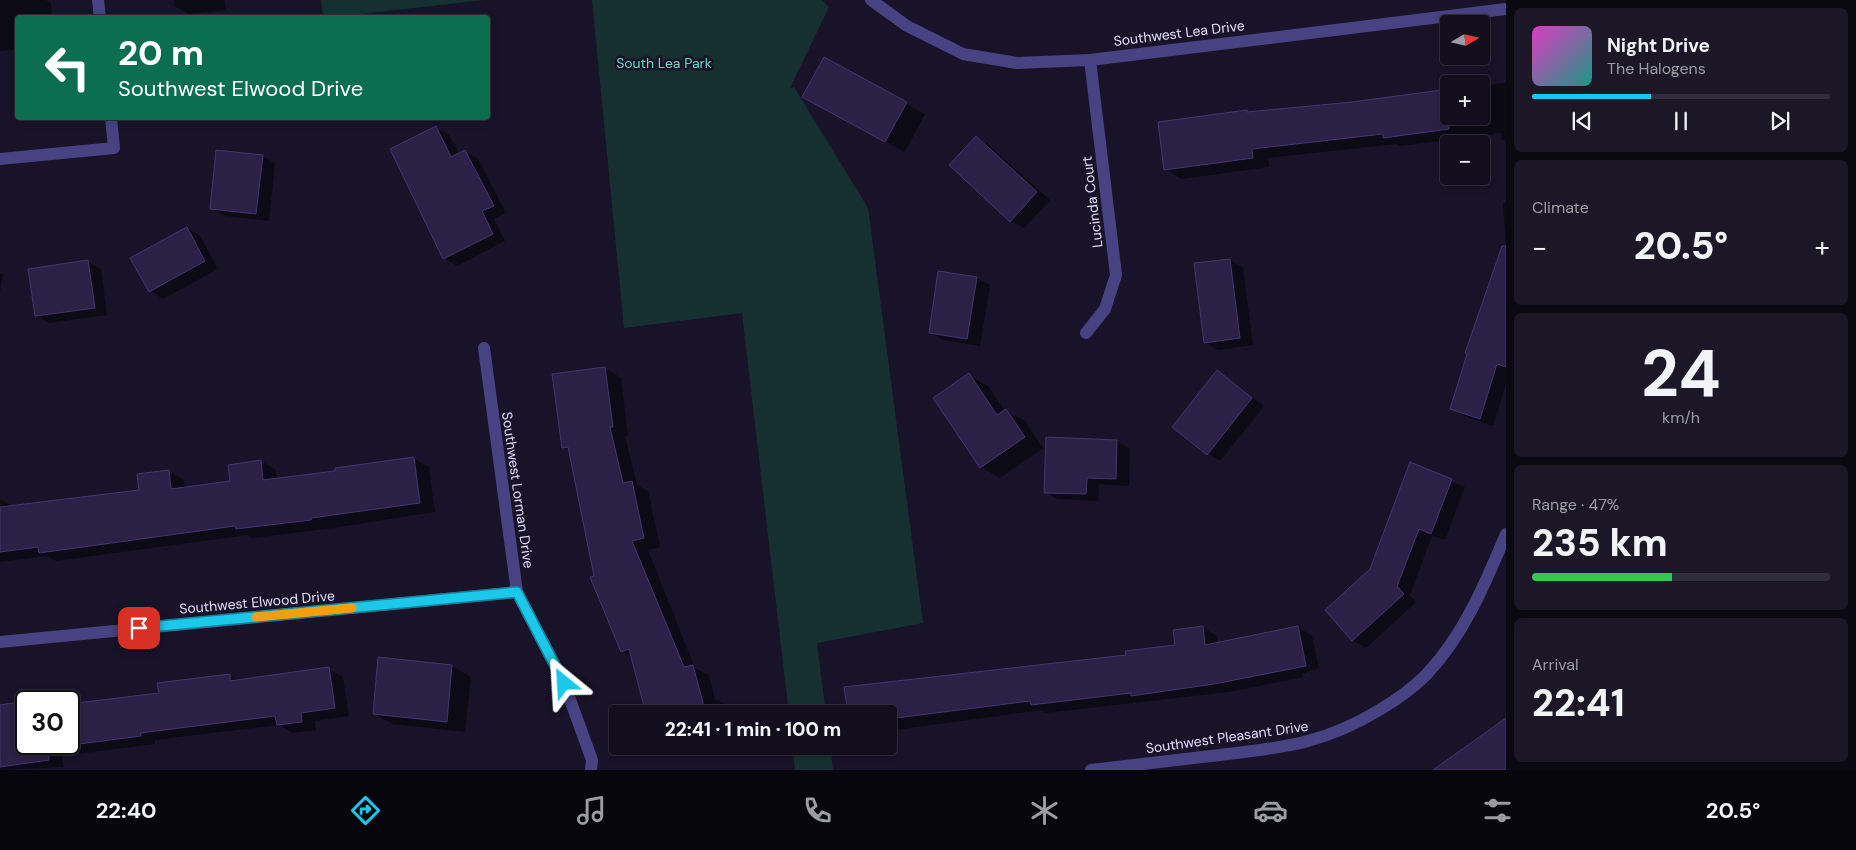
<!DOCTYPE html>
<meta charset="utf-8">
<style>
:root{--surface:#120e1e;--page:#1b1727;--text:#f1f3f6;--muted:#9c9ca4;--line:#312e3c;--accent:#1bc8e9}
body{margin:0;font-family:"DM Sans",sans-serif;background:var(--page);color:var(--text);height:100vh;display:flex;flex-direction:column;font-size:19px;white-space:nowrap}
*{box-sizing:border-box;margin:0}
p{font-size:16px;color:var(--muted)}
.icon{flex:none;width:28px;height:28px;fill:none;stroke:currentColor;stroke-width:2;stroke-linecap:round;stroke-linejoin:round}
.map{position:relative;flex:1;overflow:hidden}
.side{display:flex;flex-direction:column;gap:8px;padding:8px;background:#0a0810;width:350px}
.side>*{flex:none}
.top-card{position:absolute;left:15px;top:15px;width:475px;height:105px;border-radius:5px;box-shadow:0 2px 8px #0003,0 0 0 1px var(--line);background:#0b6e4f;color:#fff;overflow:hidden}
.needle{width:32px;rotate:81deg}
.fabs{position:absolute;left:1440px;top:15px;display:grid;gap:10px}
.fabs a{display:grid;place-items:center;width:50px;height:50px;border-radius:5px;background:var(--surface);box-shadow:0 2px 8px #0003,0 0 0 1px var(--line);font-size:25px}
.speed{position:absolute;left:15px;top:690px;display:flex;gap:10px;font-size:25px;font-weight:700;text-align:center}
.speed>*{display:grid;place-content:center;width:65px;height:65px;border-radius:50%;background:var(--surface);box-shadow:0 2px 8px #0003,0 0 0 1px var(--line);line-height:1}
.speed .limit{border:2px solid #111;border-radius:8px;background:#fff;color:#111}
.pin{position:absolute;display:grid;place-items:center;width:42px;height:42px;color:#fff;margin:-21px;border-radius:10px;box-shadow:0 2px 8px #0006}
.me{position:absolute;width:55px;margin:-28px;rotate:333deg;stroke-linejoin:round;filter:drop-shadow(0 0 4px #0008)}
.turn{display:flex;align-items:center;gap:18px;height:105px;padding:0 20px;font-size:22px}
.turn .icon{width:65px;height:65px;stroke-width:2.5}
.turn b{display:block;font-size:35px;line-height:42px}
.big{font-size:38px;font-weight:800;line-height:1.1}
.side .tile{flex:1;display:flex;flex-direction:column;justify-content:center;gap:8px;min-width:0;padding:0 18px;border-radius:8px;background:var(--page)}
.side .dial{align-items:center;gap:0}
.dial b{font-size:65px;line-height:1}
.song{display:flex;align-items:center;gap:15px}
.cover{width:60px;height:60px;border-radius:8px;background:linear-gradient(135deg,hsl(310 70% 55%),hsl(170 70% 35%))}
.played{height:5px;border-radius:2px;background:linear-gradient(90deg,var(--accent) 40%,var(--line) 40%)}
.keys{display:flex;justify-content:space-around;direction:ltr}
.heat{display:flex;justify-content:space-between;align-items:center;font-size:28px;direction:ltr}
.charge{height:8px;border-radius:4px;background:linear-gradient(90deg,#34c759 47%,var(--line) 0)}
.trip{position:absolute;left:609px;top:705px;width:288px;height:50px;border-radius:5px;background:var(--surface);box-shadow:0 2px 8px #0003,0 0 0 1px var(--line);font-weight:800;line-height:50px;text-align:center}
.tabs{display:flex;height:80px;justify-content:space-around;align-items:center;background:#07060c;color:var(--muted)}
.tabs .icon{width:35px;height:35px}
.tabs .current{color:var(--accent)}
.tabs b{font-size:22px;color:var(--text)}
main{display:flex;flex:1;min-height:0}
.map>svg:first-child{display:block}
.green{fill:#163031}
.shadow{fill:#0007}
.building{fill:#2b2147;stroke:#443570}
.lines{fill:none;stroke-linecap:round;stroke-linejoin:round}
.street{stroke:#494282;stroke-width:12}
.route-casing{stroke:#128297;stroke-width:12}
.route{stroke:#1bc8e9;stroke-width:9}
.slow{stroke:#f59e0b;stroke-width:9}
.labels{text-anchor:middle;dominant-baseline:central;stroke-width:5;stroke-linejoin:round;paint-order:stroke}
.street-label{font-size:14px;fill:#e2ddfc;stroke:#181328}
.park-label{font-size:14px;fill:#6ed6c2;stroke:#181328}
</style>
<main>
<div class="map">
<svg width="1506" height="770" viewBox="0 0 1506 770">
<rect width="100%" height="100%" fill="#181328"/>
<g class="green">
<path d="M 321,0 L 484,0 L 326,18 L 323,17 Z"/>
<path d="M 592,0 L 822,0 L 829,7 L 790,88 L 794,87 L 868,208 L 923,623 L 817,643 L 826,714 L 789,714 L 742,313 L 624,328 Z"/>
<path d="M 792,746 L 830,746 L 833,770 L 795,770 Z"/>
</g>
<g class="shadow">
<path d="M 0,0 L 46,0 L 51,3 L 52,18 L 18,18 L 18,49 L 0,51 Z"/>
<path d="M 174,0 L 225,0 L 226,10 L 188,14 L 174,6 Z"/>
<path d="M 824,59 L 925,114 L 905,152 L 823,107 Z"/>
<path d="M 1506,83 L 1506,141 L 1501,139 L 1501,133 L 1401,146 L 1396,144 L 1268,158 L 1269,167 L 1182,179 L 1165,169 L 1247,111 L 1250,113 L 1481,116 L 1481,86 Z"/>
<path d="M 436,127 L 449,135 L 459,154 L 465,151 L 478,159 L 506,213 L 494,219 L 505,241 L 457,266 L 444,258 Z"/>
<path d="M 976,137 L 989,145 L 1050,200 L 1024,228 L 1011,221 Z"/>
<path d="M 262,156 L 275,163 L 269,221 L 225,216 L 212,209 Z"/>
<path d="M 1503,203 L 1506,203 L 1506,250 Z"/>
<path d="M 187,228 L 200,236 L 218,269 L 163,299 L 150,291 Z"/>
<path d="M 1230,260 L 1243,268 L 1253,345 L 1218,350 L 1205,342 Z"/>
<path d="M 88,262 L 101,269 L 107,315 L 49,323 L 36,315 Z"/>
<path d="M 0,273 L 3,275 L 0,292 Z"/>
<path d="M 977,278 L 990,285 L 980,346 L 943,340 L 930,332 Z"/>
<path d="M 1506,294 L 1506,384 L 1493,426 L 1464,416 L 1451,409 Z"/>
<path d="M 605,368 L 621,378 L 628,436 L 625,436 L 637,485 L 648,491 L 660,547 L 648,550 L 695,668 L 709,675 L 715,699 L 733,708 L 734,714 L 647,714 L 632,657 L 622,652 L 595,577 L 570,451 L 563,447 Z"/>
<path d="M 1217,372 L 1264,406 L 1220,461 L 1208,454 Z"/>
<path d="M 969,375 L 988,386 L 1005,411 L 1025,421 L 1043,448 L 1000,478 L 981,467 Z"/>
<path d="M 1048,438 L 1117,441 L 1130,449 L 1129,486 L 1099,484 L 1098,501 L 1058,499 L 1045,492 Z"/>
<path d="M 413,458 L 429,467 L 435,512 L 326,529 L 253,538 L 248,535 L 56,561 L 47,556 L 0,562 L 0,499 L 13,506 L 140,491 L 168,471 L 184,480 L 185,489 L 231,482 L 261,461 L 276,470 L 277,479 L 337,472 Z"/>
<path d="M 1411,464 L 1465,487 L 1445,540 L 1432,536 L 1410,595 L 1416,602 L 1366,648 L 1353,640 L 1326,610 L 1371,570 Z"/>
<path d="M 1202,627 L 1217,636 L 1218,644 L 1298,627 L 1312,636 L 1319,668 L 1302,674 L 1303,677 L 1229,692 L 1046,713 L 1041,710 L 888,731 L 888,714 L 1176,646 Z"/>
<path d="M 452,666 L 471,677 L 465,732 L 393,724 L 374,714 Z"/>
<path d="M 328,669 L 343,677 L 349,716 L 315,721 L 316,730 L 293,733 L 279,725 L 155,740 L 155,744 L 62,756 L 63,767 L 0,770 L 0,718 L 6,706 L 26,703 L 26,744 L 69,744 L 69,705 L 160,694 L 229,675 L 240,681 Z"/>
<path d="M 676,746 L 706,746 L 685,752 Z"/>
</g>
<g class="building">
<path d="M 824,57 L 907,102 L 885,142 L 802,97 Z"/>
<path d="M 1449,89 L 1449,129 L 1383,138 L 1383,134 L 1252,149 L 1253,158 L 1164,170 L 1158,122 L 1247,110 L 1247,112 L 1352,102 Z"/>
<path d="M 436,126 L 451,157 L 465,150 L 494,206 L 482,211 L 493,234 L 443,259 L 390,149 Z"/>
<path d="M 976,136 L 1037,192 L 1010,222 L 949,165 Z"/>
<path d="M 216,150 L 263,155 L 256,214 L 210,209 Z"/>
<path d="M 187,227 L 205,261 L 149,292 L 130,258 Z"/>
<path d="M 1502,246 L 1506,246 L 1506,367 L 1497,364 L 1480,419 L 1450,409 L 1467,354 L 1465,353 Z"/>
<path d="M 1230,259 L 1240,338 L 1204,343 L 1194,263 Z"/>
<path d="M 88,260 L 95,308 L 35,316 L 28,269 Z"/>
<path d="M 938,271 L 977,277 L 967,339 L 929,333 Z"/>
<path d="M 605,367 L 613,427 L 610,427 L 623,483 L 632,481 L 644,538 L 632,541 L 684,667 L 693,665 L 706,714 L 646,714 L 629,649 L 621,652 L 590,577 L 594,576 L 568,447 L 562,448 L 552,374 Z"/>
<path d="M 1217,370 L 1252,398 L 1207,455 L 1172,427 Z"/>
<path d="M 969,373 L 997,415 L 1006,409 L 1025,437 L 980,468 L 933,398 Z"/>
<path d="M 1046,437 L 1117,440 L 1116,479 L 1087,478 L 1086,494 L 1044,493 Z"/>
<path d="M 414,457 L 420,503 L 311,518 L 311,520 L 236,529 L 235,526 L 39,553 L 38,547 L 0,552 L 0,507 L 139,490 L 137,474 L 169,470 L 171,489 L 230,481 L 228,465 L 261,460 L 263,480 L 335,471 L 335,468 Z"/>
<path d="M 1410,462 L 1452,479 L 1431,534 L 1419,529 L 1397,586 L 1404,594 L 1352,641 L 1325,610 L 1370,569 Z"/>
<path d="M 1203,626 L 1205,645 L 1298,626 L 1306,666 L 1214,684 L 1131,696 L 1131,693 L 1031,705 L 1030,701 L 888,719 L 888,714 L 848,714 L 844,687 L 1126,655 L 1125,651 L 1175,645 L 1173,630 Z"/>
<path d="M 378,657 L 452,665 L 447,722 L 373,714 Z"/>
<path d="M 329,667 L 335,708 L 301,713 L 302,722 L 277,725 L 275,716 L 140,733 L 141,736 L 48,748 L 49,760 L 0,767 L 0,705 L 26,701 L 26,744 L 69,744 L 69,704 L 159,693 L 157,683 L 230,674 L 230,681 Z"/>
<path d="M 1506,718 L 1506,770 L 1433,770 Z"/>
</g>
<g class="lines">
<g class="street">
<path d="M 98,0 L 100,18"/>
<path d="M 871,0 L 907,26 L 963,54 L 1017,63 L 1090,60 L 1506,9"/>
<path d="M 0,159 L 114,148 L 111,118"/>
<path d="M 1086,333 L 1105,309 L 1116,275 L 1090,60"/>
<path d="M 484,348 L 517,592 L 564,683 L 592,760 L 591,770"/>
<path d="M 0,642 L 517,592"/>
<path d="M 1091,770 C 1131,765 1171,761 1211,756 C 1278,748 1321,746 1381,709 C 1396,700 1413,688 1426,675 C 1464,635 1485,584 1506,534"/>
</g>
</g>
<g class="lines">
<g class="route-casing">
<path id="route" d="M 139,628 L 517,592 L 564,683"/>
</g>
<use href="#route" class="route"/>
<path class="slow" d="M 256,617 L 352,608"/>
</g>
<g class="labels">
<g class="street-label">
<text transform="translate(1179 33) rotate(-7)">Southwest Lea Drive</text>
<text transform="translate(1092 202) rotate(-97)">Lucinda Court</text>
<text transform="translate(518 490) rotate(82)">Southwest Lorman Drive</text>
<text transform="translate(257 602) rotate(-5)">Southwest Elwood Drive</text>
<text transform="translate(1227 737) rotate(-8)">Southwest Pleasant Drive</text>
</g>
<g class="park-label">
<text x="664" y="63">South Lea Park</text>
</g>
</g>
</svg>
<div class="fabs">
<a><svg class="needle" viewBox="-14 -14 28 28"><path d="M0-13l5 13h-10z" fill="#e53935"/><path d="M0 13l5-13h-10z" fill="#9c9ca4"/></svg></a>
<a>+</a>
<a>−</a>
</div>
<div class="speed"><div class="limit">30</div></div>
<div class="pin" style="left:139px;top:628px;background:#d93025"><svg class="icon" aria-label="arrive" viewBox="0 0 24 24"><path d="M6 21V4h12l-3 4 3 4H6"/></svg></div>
<svg class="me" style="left:564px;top:683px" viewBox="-20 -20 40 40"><path d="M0-17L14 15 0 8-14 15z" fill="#1bc8e9" stroke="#fff" stroke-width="4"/></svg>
<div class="trip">22:41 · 1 min · 100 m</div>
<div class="top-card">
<div class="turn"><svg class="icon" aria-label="left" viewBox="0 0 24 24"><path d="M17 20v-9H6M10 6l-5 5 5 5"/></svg><div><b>20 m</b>Southwest Elwood Drive</div></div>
</div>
</div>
<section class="side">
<div class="tile">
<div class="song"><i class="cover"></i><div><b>Night Drive</b><p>The Halogens</p></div></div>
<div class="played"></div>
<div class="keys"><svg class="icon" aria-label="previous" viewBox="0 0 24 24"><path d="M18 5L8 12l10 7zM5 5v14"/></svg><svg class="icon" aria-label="pause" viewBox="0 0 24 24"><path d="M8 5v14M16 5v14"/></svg><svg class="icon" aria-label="next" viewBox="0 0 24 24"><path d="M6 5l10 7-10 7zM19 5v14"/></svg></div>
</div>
<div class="tile"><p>Climate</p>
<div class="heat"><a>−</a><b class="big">20.5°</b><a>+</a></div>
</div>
<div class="tile dial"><b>24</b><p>km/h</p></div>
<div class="tile"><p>Range · 47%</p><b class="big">235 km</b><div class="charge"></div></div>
<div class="tile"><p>Arrival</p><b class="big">22:41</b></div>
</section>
</main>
<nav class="tabs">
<b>22:40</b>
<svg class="icon current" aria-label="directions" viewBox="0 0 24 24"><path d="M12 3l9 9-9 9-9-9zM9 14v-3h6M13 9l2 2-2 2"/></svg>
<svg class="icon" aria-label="music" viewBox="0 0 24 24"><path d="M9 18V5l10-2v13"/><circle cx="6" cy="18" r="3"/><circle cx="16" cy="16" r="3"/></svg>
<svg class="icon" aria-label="phone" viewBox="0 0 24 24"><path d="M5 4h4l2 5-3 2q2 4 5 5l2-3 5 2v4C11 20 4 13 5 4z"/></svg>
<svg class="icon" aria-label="climate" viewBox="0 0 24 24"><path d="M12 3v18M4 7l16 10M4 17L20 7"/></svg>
<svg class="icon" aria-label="car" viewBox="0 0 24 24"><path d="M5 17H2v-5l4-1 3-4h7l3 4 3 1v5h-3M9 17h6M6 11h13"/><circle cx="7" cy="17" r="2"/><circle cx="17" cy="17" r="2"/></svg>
<svg class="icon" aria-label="filters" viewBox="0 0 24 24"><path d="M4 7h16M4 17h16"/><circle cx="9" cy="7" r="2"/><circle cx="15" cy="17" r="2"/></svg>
<b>20.5°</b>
</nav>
